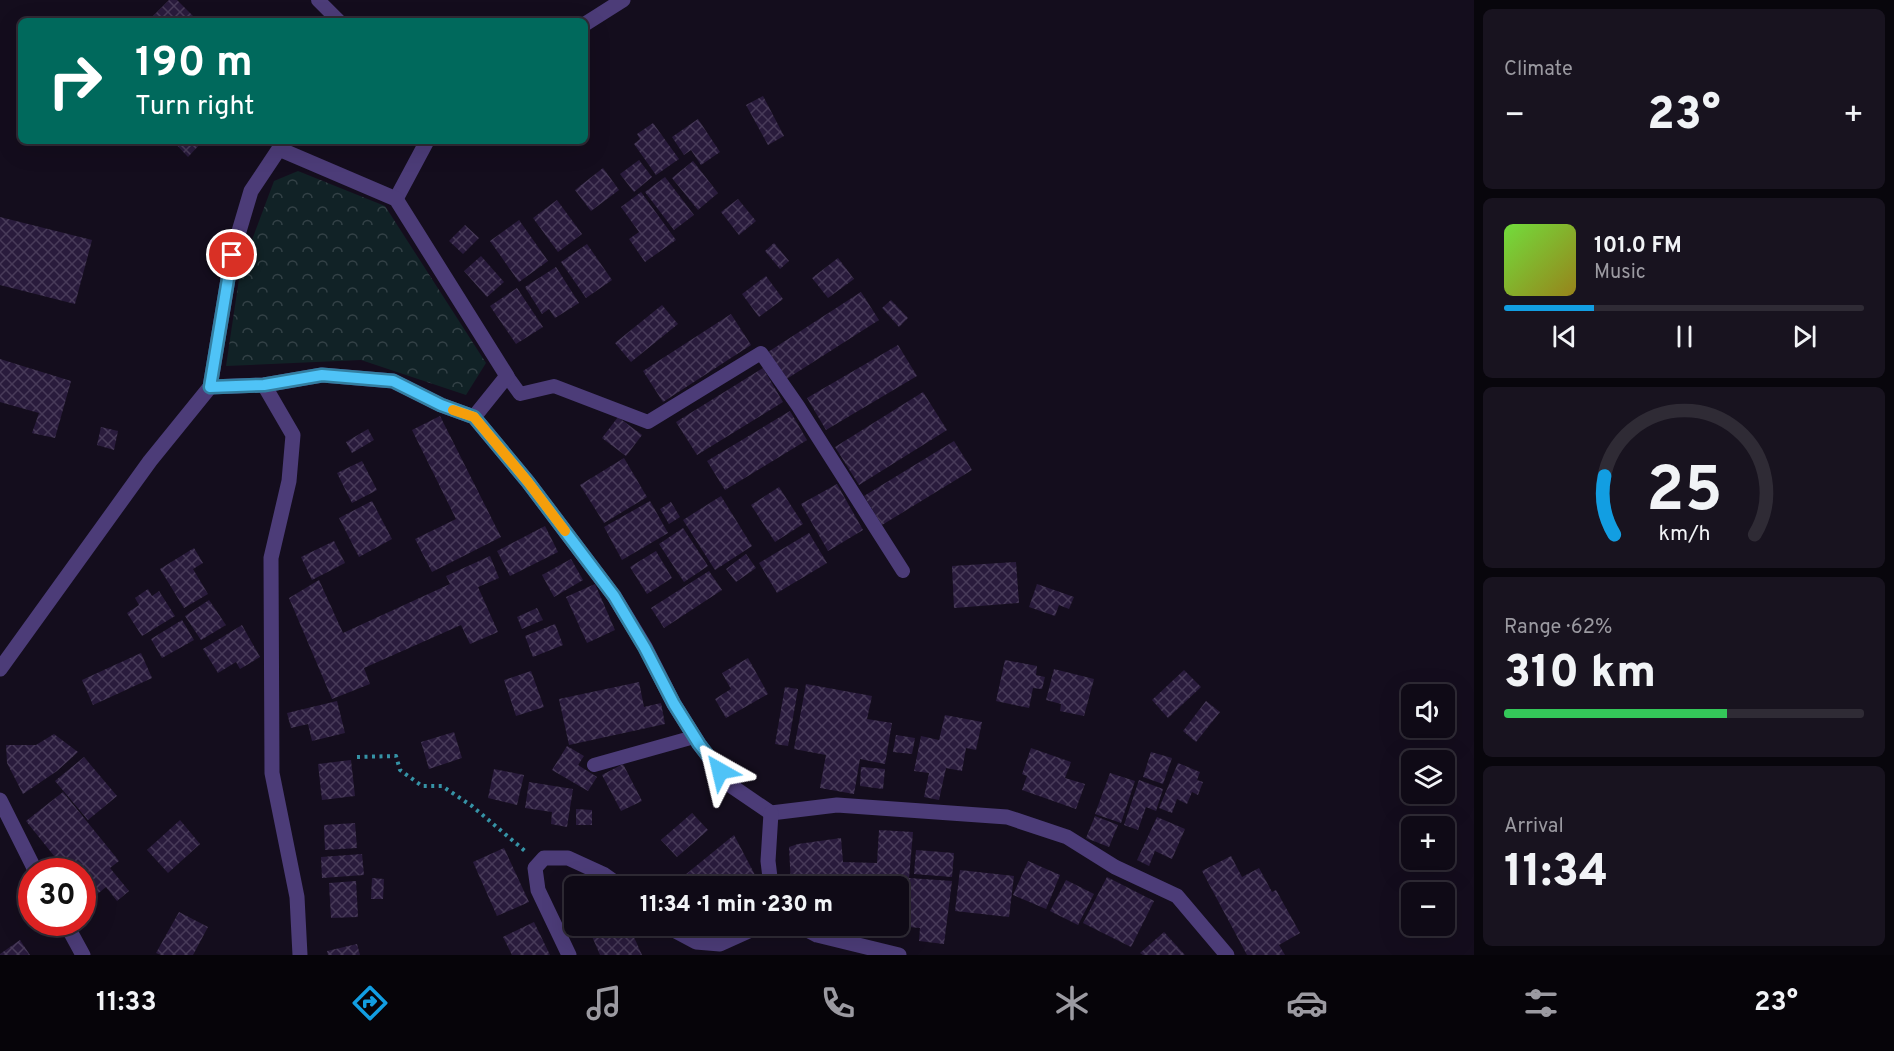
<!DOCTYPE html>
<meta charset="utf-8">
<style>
:root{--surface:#0f0a16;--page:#18131f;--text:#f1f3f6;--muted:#9b9aa1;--line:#2f2b35;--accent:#129ee2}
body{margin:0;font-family:Overpass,sans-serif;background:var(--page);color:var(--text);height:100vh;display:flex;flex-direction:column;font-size:22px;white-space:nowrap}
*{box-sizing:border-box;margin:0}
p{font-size:20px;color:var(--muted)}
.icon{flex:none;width:33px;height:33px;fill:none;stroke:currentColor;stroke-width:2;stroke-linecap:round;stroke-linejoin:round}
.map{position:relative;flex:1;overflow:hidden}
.details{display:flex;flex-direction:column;gap:9px;padding:9px;background:#08060c;width:420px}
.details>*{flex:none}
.hud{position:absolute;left:18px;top:18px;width:570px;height:126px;border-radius:9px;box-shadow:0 6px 24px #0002,0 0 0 2px var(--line);background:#00695c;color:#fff;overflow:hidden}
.tools{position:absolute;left:1401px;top:684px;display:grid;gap:12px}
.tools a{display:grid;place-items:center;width:54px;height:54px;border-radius:9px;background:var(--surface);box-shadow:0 6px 24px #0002,0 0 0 2px var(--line);font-size:30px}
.speed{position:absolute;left:18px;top:858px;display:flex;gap:12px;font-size:30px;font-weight:700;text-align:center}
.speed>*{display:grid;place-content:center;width:78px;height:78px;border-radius:50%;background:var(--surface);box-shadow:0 6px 24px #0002,0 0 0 2px var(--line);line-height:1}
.speed .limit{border:9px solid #d22;background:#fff;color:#111}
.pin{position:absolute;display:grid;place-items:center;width:51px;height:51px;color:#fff;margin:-26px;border:3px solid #fff;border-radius:50%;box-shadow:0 2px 6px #0007}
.me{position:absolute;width:66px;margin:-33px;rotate:323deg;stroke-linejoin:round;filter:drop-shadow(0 0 4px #0008)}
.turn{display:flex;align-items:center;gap:21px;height:126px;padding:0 18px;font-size:27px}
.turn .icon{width:78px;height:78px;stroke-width:2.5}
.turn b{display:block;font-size:42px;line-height:51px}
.big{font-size:45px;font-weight:800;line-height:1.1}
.details .tile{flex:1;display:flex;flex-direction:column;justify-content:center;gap:9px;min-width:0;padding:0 21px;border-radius:9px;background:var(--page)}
.details .dial{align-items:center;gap:0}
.dial svg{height:156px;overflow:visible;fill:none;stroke:var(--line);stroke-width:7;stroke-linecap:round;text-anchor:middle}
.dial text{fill:var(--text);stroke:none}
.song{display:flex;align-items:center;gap:18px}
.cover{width:72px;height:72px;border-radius:9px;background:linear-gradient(135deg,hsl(100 70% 55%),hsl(50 70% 35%))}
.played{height:6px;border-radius:3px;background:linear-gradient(90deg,var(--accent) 25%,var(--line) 25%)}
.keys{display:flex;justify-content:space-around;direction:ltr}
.heat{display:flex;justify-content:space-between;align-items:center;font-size:33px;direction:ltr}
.charge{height:9px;border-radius:4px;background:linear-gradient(90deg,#34c759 62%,var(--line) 0)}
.trip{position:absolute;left:564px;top:876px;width:345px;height:60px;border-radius:9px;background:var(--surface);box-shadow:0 6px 24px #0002,0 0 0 2px var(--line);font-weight:800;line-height:60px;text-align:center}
.tab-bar{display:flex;height:96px;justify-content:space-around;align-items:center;background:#060409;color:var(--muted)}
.tab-bar .icon{width:42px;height:42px}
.tab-bar .on{color:var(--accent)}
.tab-bar b{font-size:27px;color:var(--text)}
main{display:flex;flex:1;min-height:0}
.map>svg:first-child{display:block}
.forest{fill:url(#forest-crowns)}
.building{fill:url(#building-cross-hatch)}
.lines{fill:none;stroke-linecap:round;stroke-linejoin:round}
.path{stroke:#3693a6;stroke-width:4;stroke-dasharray:3 4.5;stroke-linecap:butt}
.service{stroke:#4c3c78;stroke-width:14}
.minor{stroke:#4c3c78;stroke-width:15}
.tertiary{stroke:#4c3c78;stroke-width:15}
.route-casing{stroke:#337fa1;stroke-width:15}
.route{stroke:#4fc3f7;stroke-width:10}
.slow{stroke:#f59e0b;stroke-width:10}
</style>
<main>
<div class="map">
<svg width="1474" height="955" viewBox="0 0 1474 955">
<defs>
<pattern id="forest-crowns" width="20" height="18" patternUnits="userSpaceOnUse" patternTransform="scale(1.5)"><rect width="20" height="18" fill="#112226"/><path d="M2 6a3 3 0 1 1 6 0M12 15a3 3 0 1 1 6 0" fill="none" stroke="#334146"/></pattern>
<pattern id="building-cross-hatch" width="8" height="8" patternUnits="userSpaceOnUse" patternTransform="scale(1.5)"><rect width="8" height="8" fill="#291b3c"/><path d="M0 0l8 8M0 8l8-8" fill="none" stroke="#483b59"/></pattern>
</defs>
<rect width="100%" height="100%" fill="#140d1d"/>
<path class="forest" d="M 298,171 L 385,206 L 486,363 L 466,395 L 361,360 L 226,366 L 240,272 L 274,181 Z"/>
<g class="building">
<path d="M 169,0 L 177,0 L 198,21 L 148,21 Z"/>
<path d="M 763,96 L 784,136 L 768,145 L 746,105 Z"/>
<path d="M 698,119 L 720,152 L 701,165 L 691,150 L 684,155 L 672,137 Z"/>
<path d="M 653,123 L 679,159 L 656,175 L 634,144 L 640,139 L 637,134 Z"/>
<path d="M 173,141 L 203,141 L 188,157 Z"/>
<path d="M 639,160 L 652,177 L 634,192 L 620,174 Z"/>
<path d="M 693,161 L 718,193 L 698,210 L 672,178 Z"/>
<path d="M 603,168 L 619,190 L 591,211 L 575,190 Z"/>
<path d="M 665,177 L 694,215 L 674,230 L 645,192 Z"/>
<path d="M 641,192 L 676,240 L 645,262 L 629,239 L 639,232 L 621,207 Z"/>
<path d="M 738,199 L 756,221 L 739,235 L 721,212 Z"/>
<path d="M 557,200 L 582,234 L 558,252 L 533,218 Z"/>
<path d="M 0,217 L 92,240 L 75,304 L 0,285 Z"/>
<path d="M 519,220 L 548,261 L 519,282 L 490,241 Z"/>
<path d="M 465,225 L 479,238 L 463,254 L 449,241 Z"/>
<path d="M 774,243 L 789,261 L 780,269 L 765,251 Z"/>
<path d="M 587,244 L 612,280 L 586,298 L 561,262 Z"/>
<path d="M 481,256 L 504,282 L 487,297 L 464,271 Z"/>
<path d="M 838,258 L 854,279 L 828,298 L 812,278 Z"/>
<path d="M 556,267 L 579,303 L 555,318 L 549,309 L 542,314 L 525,287 Z"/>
<path d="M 766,276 L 783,299 L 759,317 L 742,294 Z"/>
<path d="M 517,288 L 543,327 L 516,344 L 490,306 Z"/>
<path d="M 861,292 L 879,320 L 785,380 L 768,352 Z"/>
<path d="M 891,300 L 908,318 L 899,327 L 882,308 Z"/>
<path d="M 662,305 L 678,324 L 631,362 L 615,343 Z"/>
<path d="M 731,314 L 751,345 L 663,402 L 643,371 Z"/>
<path d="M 898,345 L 917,376 L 826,430 L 807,398 Z"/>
<path d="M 0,359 L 71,381 L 55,438 L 32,433 L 39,413 L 0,402 Z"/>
<path d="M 763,368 L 783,402 L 697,455 L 676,422 Z"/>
<path d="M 923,392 L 947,430 L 859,485 L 835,447 Z"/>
<path d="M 790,411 L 807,440 L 725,490 L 707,461 Z"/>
<path d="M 440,416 L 501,537 L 432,572 L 415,539 L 456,519 L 412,430 Z"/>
<path d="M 618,417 L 642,435 L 626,456 L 602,438 Z"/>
<path d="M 101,427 L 118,431 L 114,450 L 97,445 Z"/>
<path d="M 368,429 L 374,440 L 352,453 L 346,442 Z"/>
<path d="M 954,441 L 972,470 L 882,525 L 864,496 Z"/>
<path d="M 624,458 L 647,497 L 604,523 L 580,485 Z"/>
<path d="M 362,461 L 377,490 L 352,503 L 337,473 Z"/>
<path d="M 837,484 L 863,530 L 828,551 L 801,504 Z"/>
<path d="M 779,487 L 803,524 L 775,542 L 751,505 Z"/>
<path d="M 721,496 L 752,546 L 715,570 L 683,520 Z"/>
<path d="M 372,501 L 392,539 L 359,557 L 339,518 Z"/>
<path d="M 650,501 L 668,533 L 622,560 L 604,527 Z"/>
<path d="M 671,502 L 680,517 L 669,524 L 660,509 Z"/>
<path d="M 545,526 L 558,552 L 510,576 L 497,551 Z"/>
<path d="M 683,528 L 708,566 L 684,582 L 659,544 Z"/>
<path d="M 809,533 L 827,563 L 777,593 L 759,563 Z"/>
<path d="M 334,541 L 345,563 L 312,580 L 301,557 Z"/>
<path d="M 194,548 L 203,563 L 193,569 L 208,594 L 184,608 L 160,569 Z"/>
<path d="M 656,551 L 672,578 L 647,594 L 630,567 Z"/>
<path d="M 746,554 L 756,568 L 736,582 L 726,569 Z"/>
<path d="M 490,556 L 499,578 L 478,587 L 498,632 L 470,644 L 461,625 L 364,668 L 370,684 L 332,699 L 289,598 L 319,580 L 343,633 L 450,584 L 446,576 Z"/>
<path d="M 571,559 L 583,580 L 554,597 L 542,575 Z"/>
<path d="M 1016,562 L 1019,603 L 954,608 L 952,566 Z"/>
<path d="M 709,571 L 722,590 L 664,628 L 651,608 Z"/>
<path d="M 595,584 L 615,630 L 587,643 L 566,597 Z"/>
<path d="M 1037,584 L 1074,597 L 1069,609 L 1059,605 L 1055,616 L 1029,607 Z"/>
<path d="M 148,589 L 152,596 L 159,591 L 175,616 L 142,636 L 127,613 L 139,605 L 135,598 Z"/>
<path d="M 209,600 L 226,625 L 201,640 L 185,616 Z"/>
<path d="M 537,608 L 543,620 L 522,629 L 517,617 Z"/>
<path d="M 182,620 L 194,640 L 162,658 L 151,639 Z"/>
<path d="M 555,624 L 563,645 L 533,657 L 525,636 Z"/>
<path d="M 242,625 L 260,657 L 240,669 L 236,662 L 218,673 L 203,649 Z"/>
<path d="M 141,653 L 152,678 L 93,705 L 82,680 Z"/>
<path d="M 748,658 L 768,694 L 726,718 L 715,699 L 731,689 L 722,673 Z"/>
<path d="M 1005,660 L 1037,666 L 1036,675 L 1045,677 L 1042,689 L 1033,688 L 1029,708 L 996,701 Z"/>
<path d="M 1054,669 L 1094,679 L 1084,716 L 1060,711 L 1061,704 L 1046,700 Z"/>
<path d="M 1184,670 L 1201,687 L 1168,718 L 1152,700 Z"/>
<path d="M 531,671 L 544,707 L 516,716 L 504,680 Z"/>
<path d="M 639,682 L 644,707 L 661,703 L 665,724 L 569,745 L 559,699 Z"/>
<path d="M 806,684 L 872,696 L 867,719 L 892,723 L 885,764 L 860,759 L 854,794 L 820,788 L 826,755 L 794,749 Z"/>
<path d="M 785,687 L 798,689 L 788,746 L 775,744 Z"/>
<path d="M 337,701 L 345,733 L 312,741 L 308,724 L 291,728 L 287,713 Z"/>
<path d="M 1206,701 L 1220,712 L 1196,742 L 1183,731 Z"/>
<path d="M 945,715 L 982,722 L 976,750 L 966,748 L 962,771 L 946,768 L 939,800 L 924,797 L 929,773 L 914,771 L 921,736 L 939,740 Z"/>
<path d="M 454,732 L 462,758 L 429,769 L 421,742 Z"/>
<path d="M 54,734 L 78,752 L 57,771 L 23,794 L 7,763 L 6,745 L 36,745 Z"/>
<path d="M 896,735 L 915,738 L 912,754 L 893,752 Z"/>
<path d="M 567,746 L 584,756 L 578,765 L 597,777 L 588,791 L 552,770 Z"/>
<path d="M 1031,748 L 1071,762 L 1065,778 L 1085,784 L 1076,809 L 1022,790 L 1027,776 L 1022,774 Z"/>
<path d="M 1151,752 L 1172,758 L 1163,784 L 1143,777 Z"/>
<path d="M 84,757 L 117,796 L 88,820 L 55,781 Z"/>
<path d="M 351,760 L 355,796 L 322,800 L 318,764 Z"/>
<path d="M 1178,763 L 1200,772 L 1197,780 L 1203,782 L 1198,795 L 1192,792 L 1187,804 L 1177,799 L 1172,813 L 1159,808 Z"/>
<path d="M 623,764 L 642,801 L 621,811 L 602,775 Z"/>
<path d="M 861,767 L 885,769 L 883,789 L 860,786 Z"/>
<path d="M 494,769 L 524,775 L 517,805 L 488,798 Z"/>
<path d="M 1110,773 L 1135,781 L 1121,823 L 1095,814 Z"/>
<path d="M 1139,780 L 1163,789 L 1156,811 L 1146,807 L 1138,830 L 1124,825 Z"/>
<path d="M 529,782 L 573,789 L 567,827 L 551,824 L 552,812 L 525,808 Z"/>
<path d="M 63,792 L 119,861 L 110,868 L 129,891 L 117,901 L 106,887 L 90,900 L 82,890 L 82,872 L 67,872 L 26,821 Z"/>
<path d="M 576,809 L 592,810 L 592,825 L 576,825 Z"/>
<path d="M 692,813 L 708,830 L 677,857 L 661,840 Z"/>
<path d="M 1095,816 L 1118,825 L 1109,847 L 1086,838 Z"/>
<path d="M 1157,817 L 1185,829 L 1172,859 L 1155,851 L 1149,866 L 1137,860 Z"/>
<path d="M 180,820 L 200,844 L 168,873 L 147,850 Z"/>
<path d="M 355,823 L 357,848 L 325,850 L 324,825 Z"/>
<path d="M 879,830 L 913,832 L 909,878 L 952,881 L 944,944 L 919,941 L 920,928 L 898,926 L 898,886 L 791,886 L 789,847 L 798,844 L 841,838 L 843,862 L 877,863 Z"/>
<path d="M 734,835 L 755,875 L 734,886 L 676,886 L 674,884 Z"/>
<path d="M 504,848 L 529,902 L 497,916 L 473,862 Z"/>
<path d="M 916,850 L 954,853 L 952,877 L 914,874 Z"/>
<path d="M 362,854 L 364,875 L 322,878 L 321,857 Z"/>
<path d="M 1231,856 L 1242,877 L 1259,868 L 1272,892 L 1276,890 L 1300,933 L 1279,945 L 1285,955 L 1247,955 L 1202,871 Z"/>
<path d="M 1028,861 L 1060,875 L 1046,909 L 1013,895 Z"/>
<path d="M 960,870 L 1014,876 L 1009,917 L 955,911 Z"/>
<path d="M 1107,877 L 1154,901 L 1131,947 L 1083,923 Z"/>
<path d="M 372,878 L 384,879 L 383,899 L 371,899 Z"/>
<path d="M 598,880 L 610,886 L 584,886 Z"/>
<path d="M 1066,880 L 1094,894 L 1078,925 L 1050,911 Z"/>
<path d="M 356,881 L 358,917 L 331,918 L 329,883 Z"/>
<path d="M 179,912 L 208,927 L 193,955 L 161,955 L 156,953 Z"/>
<path d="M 534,922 L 550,955 L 512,955 L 503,937 Z"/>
<path d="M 611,926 L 629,926 L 642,955 L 600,955 L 591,934 Z"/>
<path d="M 1164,932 L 1185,955 L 1143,955 L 1140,953 Z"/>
<path d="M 20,940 L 30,955 L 0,955 L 0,954 Z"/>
<path d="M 357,944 L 360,955 L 328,955 L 327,951 Z"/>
</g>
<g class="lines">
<path class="path" d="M 357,757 L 396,756 L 400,770 L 422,786 L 442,786 L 472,806 L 525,851"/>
<g class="service">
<path d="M 318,0 L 339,21"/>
<path d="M 507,376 L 520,394 L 554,386 L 648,422 L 761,353 L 798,406 L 903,571"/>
<path d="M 594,765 L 694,737"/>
</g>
<g class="minor">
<path d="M 585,24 L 623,0"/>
<path d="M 396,199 L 427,141"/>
<path d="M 264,385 L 293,435 L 289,481 L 271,558 L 272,773 L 297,897 L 300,955"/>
<path d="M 474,417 L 507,376 L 396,199 L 279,149 L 251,191 L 232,255 L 210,387 L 264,385 L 322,375 L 393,381 L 441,405 L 474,417 L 528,482 L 614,596 L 645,647 L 674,704 L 699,744 L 730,785 L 771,813 L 837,805 L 1007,817 L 1067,837 L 1115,867 L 1177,896 L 1227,955"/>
<path d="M 0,800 L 36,872"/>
<path d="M 771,886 L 768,861 L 771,813"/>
<path d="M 65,922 L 83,955"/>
<path d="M 666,926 L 696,942 L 720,944 L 760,926"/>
<path d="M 800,926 L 817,935 L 899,955"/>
<path d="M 569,955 L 538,890 L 535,868 L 544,858 L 568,858 L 603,874 L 620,886"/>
</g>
<path class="tertiary" d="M 0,669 L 150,461 L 210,387"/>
</g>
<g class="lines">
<g class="route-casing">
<path id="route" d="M 232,255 L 210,387 L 264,385 L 322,375 L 393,381 L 441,405 L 474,417 L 528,482 L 614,596 L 645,648 L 674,704 L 699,744 L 720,771"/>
</g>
<use href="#route" class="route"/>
<path class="slow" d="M 453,410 L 474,417 L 528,482 L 565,531"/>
</g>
</svg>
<div class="tools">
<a><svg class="icon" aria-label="sound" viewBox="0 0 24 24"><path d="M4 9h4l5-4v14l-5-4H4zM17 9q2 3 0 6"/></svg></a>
<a><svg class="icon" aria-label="layers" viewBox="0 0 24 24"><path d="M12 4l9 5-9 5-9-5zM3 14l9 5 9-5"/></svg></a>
<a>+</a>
<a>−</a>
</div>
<div class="speed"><div class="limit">30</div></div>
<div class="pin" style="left:232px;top:255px;background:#d93025"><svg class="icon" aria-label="arrive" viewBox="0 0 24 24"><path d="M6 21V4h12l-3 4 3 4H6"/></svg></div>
<svg class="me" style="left:720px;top:771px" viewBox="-20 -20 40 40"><path d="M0-17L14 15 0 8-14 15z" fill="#4fc3f7" stroke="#fff" stroke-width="4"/></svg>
<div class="trip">11:34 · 1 min · 230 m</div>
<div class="hud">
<div class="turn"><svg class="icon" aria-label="right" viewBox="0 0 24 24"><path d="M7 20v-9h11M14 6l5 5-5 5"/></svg><div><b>190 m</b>Turn right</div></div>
</div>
</div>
<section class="details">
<div class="tile"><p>Climate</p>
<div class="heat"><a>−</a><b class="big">23°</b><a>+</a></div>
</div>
<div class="tile">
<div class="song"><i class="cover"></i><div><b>101.0 FM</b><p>Music</p></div></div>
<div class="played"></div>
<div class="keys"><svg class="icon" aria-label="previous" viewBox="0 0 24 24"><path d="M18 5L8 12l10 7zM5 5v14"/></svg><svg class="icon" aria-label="pause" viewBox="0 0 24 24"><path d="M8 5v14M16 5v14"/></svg><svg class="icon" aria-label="next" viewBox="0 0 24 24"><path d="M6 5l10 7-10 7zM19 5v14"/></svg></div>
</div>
<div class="tile dial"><svg viewBox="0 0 100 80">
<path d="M14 69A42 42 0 1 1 86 69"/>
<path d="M14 69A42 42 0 0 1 9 39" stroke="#129ee2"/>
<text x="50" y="56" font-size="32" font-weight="700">25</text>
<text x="50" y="72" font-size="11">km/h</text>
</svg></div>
<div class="tile"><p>Range · 62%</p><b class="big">310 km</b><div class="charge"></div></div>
<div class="tile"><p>Arrival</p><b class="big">11:34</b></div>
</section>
</main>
<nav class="tab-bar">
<b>11:33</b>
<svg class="icon on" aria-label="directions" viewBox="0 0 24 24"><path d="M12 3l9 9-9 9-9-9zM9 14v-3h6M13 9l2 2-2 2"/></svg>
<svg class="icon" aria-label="music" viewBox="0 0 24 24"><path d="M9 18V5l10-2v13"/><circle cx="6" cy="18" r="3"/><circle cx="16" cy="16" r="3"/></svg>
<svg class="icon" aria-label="phone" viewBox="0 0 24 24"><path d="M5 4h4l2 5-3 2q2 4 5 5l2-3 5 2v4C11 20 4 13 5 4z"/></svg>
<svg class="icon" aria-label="climate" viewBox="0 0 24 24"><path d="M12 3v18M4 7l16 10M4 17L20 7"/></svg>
<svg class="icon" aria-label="car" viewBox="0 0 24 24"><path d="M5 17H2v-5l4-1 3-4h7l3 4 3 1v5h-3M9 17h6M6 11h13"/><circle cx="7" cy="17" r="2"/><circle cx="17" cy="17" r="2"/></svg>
<svg class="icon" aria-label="filters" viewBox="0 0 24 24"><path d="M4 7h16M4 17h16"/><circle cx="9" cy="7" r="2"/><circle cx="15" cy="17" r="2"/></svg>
<b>23°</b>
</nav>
